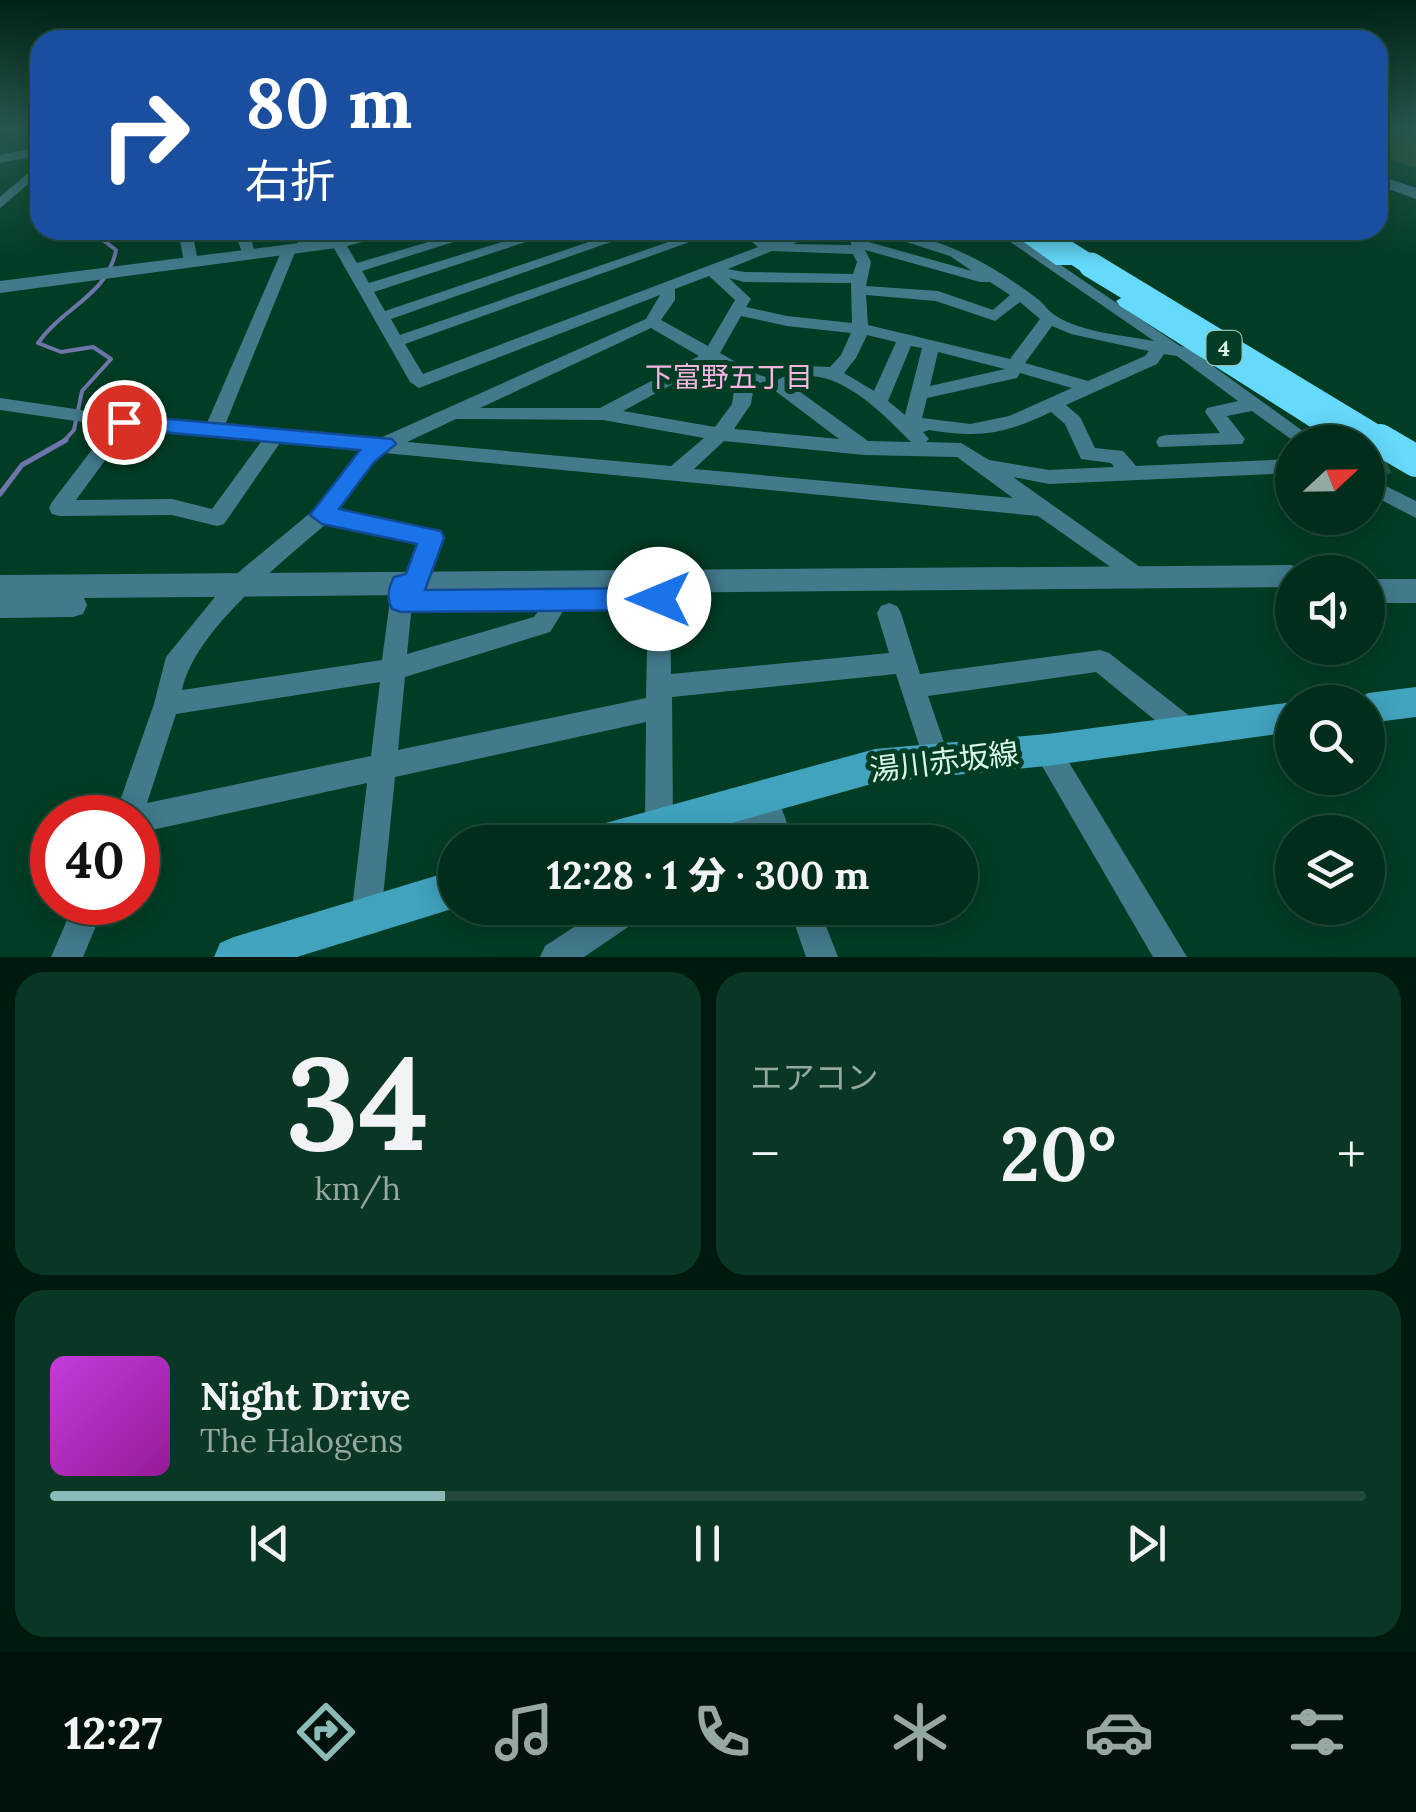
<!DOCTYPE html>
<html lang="ja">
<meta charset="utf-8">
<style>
:root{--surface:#002e1b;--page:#0a3624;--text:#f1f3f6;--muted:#95a8a3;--line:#224a3a;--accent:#8bbbb9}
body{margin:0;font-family:Lora,"Noto Sans JP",serif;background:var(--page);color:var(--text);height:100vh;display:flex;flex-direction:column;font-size:38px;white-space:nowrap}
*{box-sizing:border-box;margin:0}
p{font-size:32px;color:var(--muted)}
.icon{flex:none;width:55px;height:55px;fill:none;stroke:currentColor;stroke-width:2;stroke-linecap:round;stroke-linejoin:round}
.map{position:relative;height:957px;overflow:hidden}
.side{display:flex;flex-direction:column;gap:15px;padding:15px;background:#00190f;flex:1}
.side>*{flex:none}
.guide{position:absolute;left:30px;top:30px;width:1358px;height:210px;border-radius:30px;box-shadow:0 5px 25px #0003,0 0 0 2px var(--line);background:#1a4fa0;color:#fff;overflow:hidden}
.needle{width:65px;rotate:68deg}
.buttons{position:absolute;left:1275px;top:425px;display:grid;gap:20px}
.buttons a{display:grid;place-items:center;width:110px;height:110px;border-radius:50%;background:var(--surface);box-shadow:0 5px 25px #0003,0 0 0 2px var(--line);font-size:50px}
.speed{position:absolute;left:30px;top:795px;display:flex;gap:20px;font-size:50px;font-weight:700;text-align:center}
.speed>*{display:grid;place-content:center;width:130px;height:130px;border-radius:50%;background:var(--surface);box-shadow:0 5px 25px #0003,0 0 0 2px var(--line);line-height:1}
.speed .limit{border:15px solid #d22;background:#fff;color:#111}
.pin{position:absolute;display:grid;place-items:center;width:85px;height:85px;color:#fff;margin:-42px;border:5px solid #fff;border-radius:50%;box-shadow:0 2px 10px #0007}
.me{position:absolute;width:110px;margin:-55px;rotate:270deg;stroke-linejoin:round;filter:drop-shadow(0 0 8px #0008)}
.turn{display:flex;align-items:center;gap:35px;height:210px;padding:0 50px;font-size:45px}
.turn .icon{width:130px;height:130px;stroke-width:2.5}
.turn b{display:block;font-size:70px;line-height:85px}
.big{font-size:75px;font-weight:800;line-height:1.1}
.side .widget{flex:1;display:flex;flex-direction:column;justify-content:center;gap:15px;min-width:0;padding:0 35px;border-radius:30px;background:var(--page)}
.side .dial{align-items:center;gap:0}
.dial b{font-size:130px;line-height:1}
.song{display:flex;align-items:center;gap:30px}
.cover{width:120px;height:120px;border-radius:15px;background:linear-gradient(135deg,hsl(290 70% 55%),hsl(300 70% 35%))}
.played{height:10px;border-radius:5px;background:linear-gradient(90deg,var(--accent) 30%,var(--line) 30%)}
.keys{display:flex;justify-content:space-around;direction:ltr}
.heat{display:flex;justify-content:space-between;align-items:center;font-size:55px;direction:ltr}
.side .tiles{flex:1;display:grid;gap:15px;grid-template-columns:1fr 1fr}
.widget:last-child{grid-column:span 2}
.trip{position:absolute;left:438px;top:825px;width:540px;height:100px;border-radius:50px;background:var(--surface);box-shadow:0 5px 25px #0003,0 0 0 2px var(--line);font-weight:800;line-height:100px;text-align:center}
.dock{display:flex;height:160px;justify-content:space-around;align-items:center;background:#00120b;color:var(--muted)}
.dock .icon{width:70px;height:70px}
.dock .on{color:var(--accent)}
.dock b{font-size:45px;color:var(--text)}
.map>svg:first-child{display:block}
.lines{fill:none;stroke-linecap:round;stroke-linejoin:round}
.stream-far1{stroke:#6f74aa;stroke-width:4}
.stream{stroke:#6f74aa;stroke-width:5}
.minor-tunnel{stroke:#215941;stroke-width:21;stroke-dasharray:21 11;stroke-linecap:butt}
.minor{fill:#427a8b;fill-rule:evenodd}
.tertiary{fill:#427a8b;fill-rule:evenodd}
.secondary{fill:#41a3be;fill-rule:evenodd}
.motorway{fill:#65dafc;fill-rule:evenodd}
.motorway-bridge-far2{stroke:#65dafc;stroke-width:20}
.motorway-bridge-far1{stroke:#65dafc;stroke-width:25}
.motorway-bridge{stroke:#65dafc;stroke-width:32}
.wall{fill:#2a4a22}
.building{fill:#315628;stroke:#223c1c;stroke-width:2.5}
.route{fill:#1a73e8;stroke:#114b97;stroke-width:2.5}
.labels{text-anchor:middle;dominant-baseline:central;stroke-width:10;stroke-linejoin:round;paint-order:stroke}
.shield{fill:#003d24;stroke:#99beac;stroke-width:2.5}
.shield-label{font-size:22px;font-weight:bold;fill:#daf6e6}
.neighbourhood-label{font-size:28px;fill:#fbb5e4;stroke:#003d24}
.near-street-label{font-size:30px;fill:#daf6e6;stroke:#003d24}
</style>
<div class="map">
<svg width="1416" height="957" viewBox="0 0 1416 957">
<rect width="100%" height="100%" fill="#003d24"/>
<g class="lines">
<g class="stream-far1">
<path d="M 40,185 L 34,187 L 40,192"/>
<path d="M 62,443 L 74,430 L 82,391 L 111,359 L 93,347 L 61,352 L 38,343 C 62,308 108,295 116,250 L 90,230"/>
</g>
<path class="stream" d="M 0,494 L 22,465 L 66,440"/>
<path class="minor-tunnel" d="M 1368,472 L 1411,452"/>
<g class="minor">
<path d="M 40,147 L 40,155 L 0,163 L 0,155 Z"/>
<path d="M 40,163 L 40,174 L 0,208 L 0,197 Z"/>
<path d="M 178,230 L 192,230 L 198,262 L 196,265 L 186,265 L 184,262 Z"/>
<path d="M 234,230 L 248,230 L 256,255 L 254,258 L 244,258 Z"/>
<path d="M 292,230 L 306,230 L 313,247 L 311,250 L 301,250 Z"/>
<path d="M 381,230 L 409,230 L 347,246 L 357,263 L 469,230 L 491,230 L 362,271 L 369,283 L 541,230 L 562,230 L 374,292 L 385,311 L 624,230 L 645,230 L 391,319 L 400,335 L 703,230 L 723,230 L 405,344 L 423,374 L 758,247 L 738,230 L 754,230 L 770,242 L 802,230 L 822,230 L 793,244 L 851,245 L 851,230 L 865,230 L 865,241 L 972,271 L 950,256 L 869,230 C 931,230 991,263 1039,300 C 1045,305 1049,312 1056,316 C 1083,333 1123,335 1154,341 L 993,230 L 1009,230 L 1180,346 L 1188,348 L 1318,442 L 1295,442 L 1252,411 L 1227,416 L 1245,439 L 1242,444 L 1159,447 L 1156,442 L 1159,437 L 1166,435 L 1220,433 L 1205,412 L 1207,408 L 1238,401 L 1177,356 L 1164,354 L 1157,364 L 1066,405 L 1080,417 L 1095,448 L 1123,451 L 1136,466 L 1292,459 L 1292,473 L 1049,484 L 1013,477 L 1147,572 L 1150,578 L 1147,584 L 1139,587 L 1038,516 L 385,453 L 373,462 L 337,510 L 432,530 L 440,532 L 443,538 L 422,592 L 413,594 L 407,654 L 534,617 L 551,593 L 559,590 L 567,593 L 570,600 L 550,632 L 405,677 L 398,750 L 646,698 L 648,599 L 656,576 L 664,574 L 672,576 L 675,583 L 670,599 L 671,674 L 889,653 L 877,613 L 881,606 L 889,603 L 897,606 L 901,613 L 920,674 L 1100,650 L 1109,653 L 1196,721 L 1200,730 L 1196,739 L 1187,742 L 1178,739 L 1096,672 L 928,696 L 950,760 L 946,769 L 937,773 L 928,769 L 924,760 L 896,674 L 672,697 L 673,825 L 669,835 L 659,839 L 649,835 L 645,825 L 646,722 L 395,777 L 381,917 L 377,928 L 366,932 L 355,928 L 351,917 L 367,783 L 138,833 L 138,818 L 114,818 L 154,704 L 166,657 L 228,581 L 315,509 L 361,451 L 280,443 L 224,524 L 217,526 L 172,515 L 59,516 L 52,514 L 49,508 L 52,502 L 110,426 L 0,410 L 0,398 L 123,416 L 207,423 L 282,250 L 289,246 L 296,250 L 225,425 L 378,439 L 646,319 L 660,295 L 419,388 L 410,382 L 331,243 ZM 865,250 L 980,282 L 990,282 L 1010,295 L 993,310 L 938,291 L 866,286 L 871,262 ZM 772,251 L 853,254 L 857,262 L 853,274 L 744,272 L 728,269 ZM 709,276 L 735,300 L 708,346 L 661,320 L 675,300 L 675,289 ZM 729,278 L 744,282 L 851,283 L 852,323 L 787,316 L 746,307 L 751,299 ZM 866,295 L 936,301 L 995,321 L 1020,302 L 1040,319 L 1010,359 L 868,325 ZM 741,316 L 787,326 L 851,333 L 841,355 L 830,367 L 806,366 L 777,380 L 759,375 L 720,353 ZM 1052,326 L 1071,334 L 1149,351 L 1145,356 L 1088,381 L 1025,363 ZM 651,328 L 699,356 L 600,408 L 480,408 ZM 867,335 L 896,342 L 874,391 L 844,373 L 856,358 ZM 911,346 L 922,348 L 905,415 L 888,401 ZM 938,352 L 1005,369 L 930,386 ZM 712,363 L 736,377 L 732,404 L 715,427 L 623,411 ZM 1020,373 L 1072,388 L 1009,416 L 970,424 L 922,418 L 927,398 L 1017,378 ZM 811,376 C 849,378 885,416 911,442 L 868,441 L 792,386 ZM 754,385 L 774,390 L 839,439 L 734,429 L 751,404 ZM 1051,412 L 1065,424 L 1081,459 L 1111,463 L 1114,467 L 1049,470 L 989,460 L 961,443 L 926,442 L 929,439 L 923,432 L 929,430 C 981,438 1002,435 1051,412 ZM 456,419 L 603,420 L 704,438 L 671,466 L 407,442 ZM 128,429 L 261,442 L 212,509 L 172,499 L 76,500 ZM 724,441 L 864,455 L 957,457 L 1013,498 L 694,469 ZM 326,524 L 419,544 L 406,577 L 395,578 L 392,585 L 382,660 L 182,690 C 194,631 281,563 326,524 ZM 380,682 L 371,756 L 147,803 L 176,714 Z"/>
<path d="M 1368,477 L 1416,501 L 1416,518 L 1368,493 Z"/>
<path d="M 1047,737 L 1056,741 L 1187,957 L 1153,957 L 1038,759 L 1034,750 L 1038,741 Z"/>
<path d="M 764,784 L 774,788 L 794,842 L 766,842 L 760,827 L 749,842 L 711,842 C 714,833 754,788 764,784 Z"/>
<path d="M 75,902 L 106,902 L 83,957 L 51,957 Z"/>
<path d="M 603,908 L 644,908 L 640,919 L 584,957 L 540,957 L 545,946 Z"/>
<path d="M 789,908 L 819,908 L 838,957 L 806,957 Z"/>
</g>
<g class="tertiary">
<path d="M 1378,175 L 1416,188 L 1416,199 L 1378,185 Z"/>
<path d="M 338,238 L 344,239 L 344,247 L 0,293 L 0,281 Z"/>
<path d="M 1292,565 L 1304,572 L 1292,572 L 1292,587 L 84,598 L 87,605 L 83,614 L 73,617 L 0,618 L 0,575 Z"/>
<rect x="1368" y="579" width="48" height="24"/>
</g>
<g class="secondary">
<path d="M 1416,687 L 1416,717 L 1368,723 L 1368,702 L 1354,702 L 1368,693 Z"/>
<path d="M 1294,702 L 1292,732 L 1047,766 L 875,783 L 664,842 L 584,842 L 589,829 L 602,824 L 875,749 L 1047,734 Z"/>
<path d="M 455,870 L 455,908 L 297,957 L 214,957 L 220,943 L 234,937 Z"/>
</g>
<g class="motorway">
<path d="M 1007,230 L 1031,230 L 1075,260 L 1072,265 L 1056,265 Z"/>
<path d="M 1128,294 L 1364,435 L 1368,442 L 1368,443 L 1334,442 L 1120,306 L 1116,301 Z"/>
</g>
<path class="motorway-bridge-far2" d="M 1035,230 L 1095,268"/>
<path class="motorway-bridge-far1" d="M 1091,265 L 1385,443"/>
<path class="motorway-bridge" d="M 1380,440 L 1416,461"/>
</g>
<path class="wall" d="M 1378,130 L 1416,130 L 1416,166 L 1412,167 L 1378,155 Z"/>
<path class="building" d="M 1397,130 L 1416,130 L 1416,136 Z"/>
<linearGradient id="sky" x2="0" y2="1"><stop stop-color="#002214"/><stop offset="0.49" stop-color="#265750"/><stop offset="1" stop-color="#265750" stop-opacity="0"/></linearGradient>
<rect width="1416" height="264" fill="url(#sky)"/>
<path class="route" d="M 124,415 L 392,439 L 396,444 L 374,462 L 339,509 L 441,531 L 444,538 L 425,590 L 659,588 L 668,592 L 672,599 L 668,607 L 659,610 L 401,612 L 392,609 C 386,598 388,588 394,577 L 406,574 L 417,544 L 322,524 L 310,515 L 360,450 L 116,428 L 113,422 Z"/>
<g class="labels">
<rect class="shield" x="1206.5" y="331" width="35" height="34" rx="8"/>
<g class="shield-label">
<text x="1224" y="348">4</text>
</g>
<g class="neighbourhood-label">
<text x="729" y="377">下富野五丁目</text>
</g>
<g class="near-street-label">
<text transform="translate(944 761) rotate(-7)">湯川赤坂線</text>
</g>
</g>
</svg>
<div class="buttons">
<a><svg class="needle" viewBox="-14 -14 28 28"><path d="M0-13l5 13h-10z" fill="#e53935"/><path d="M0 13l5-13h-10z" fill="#95a8a3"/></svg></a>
<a><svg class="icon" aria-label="sound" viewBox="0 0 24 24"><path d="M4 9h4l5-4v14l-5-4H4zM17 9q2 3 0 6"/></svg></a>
<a><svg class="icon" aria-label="search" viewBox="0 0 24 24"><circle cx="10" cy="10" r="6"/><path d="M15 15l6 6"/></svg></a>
<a><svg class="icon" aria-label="layers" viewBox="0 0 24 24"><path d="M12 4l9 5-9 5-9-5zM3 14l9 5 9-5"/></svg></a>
</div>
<div class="speed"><div class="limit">40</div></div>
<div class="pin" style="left:124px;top:422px;background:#d93025"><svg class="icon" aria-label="arrive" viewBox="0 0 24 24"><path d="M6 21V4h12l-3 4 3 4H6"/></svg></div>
<svg class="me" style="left:659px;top:599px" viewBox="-20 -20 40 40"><circle r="19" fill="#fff"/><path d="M0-13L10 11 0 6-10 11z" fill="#1a73e8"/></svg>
<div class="trip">12:28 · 1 分 · 300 m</div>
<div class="guide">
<div class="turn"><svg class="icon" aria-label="right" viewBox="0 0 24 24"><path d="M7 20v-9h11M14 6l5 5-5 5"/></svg><div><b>80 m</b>右折</div></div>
</div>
</div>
<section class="side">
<div class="tiles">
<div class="widget dial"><b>34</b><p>km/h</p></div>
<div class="widget"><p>エアコン</p>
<div class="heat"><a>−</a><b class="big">20°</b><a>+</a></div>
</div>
<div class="widget">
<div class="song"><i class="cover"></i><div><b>Night Drive</b><p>The Halogens</p></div></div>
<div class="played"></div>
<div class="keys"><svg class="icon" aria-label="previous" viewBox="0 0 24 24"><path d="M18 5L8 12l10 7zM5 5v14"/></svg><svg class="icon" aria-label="pause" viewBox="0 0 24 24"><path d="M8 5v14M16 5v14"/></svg><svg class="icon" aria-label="next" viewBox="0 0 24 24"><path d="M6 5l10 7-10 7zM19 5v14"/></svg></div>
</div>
</div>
</section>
<nav class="dock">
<b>12:27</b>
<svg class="icon on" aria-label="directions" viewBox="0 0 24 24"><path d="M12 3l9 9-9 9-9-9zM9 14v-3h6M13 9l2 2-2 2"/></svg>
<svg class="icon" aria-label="music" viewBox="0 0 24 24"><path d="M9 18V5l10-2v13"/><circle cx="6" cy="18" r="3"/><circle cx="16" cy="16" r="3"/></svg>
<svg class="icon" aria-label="phone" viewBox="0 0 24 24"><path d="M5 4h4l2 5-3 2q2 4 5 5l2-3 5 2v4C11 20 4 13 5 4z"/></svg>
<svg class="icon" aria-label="climate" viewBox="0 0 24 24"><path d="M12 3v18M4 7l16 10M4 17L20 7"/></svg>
<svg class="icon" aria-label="car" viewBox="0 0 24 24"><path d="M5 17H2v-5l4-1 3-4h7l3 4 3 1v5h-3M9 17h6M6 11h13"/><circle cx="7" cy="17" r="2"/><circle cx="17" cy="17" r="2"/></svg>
<svg class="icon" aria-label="filters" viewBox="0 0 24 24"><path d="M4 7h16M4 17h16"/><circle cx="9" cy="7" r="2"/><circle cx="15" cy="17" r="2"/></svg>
</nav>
